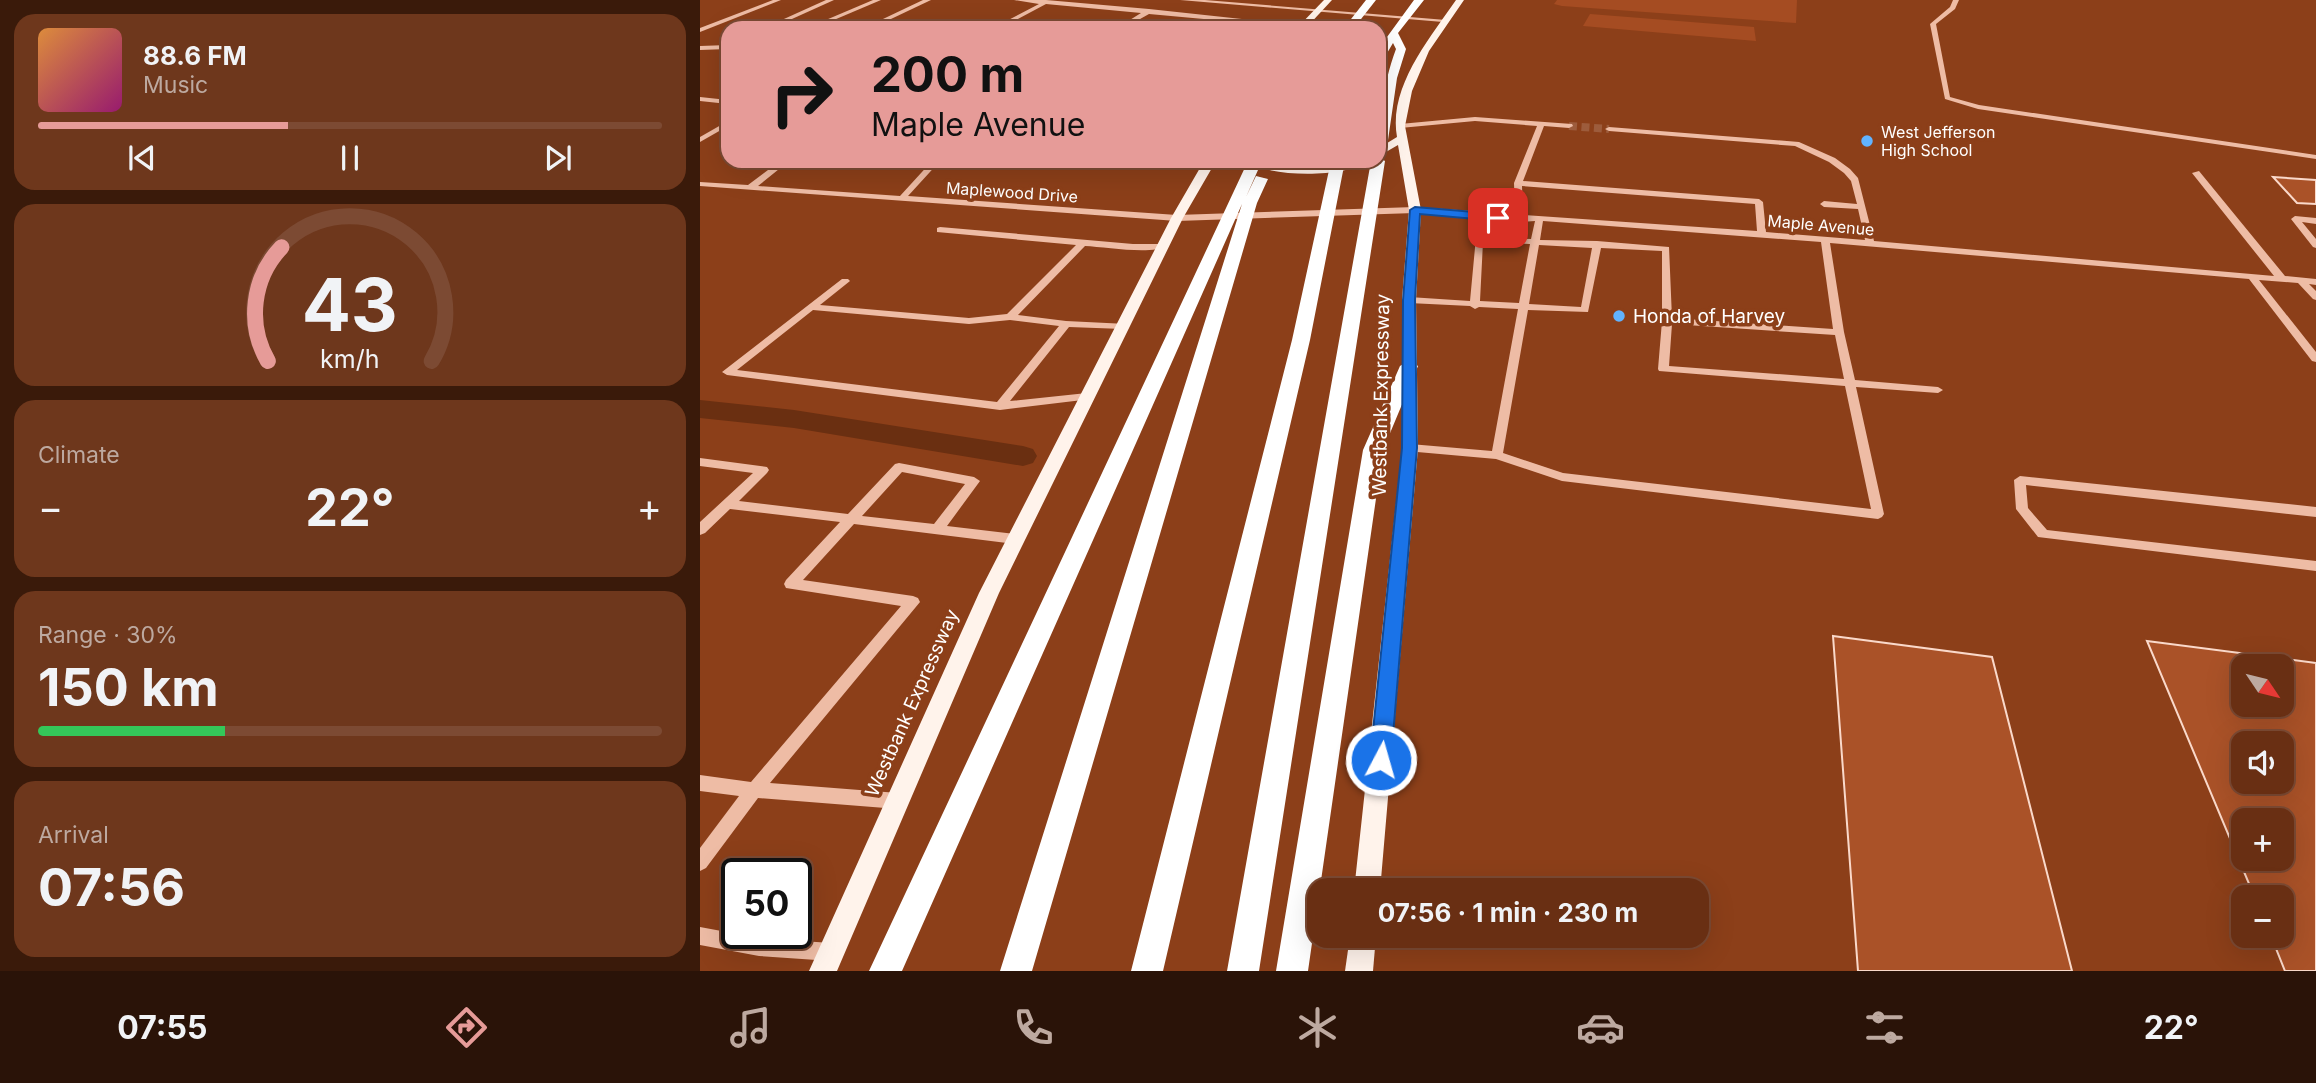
<!DOCTYPE html>
<meta charset="utf-8">
<style>
:root{--surface:#692f13;--page:#6e371c;--text:#f1f3f6;--muted:#bda9a0;--line:#7c4a33;--accent:#e69b98}
body{margin:0;font-family:Inter,sans-serif;background:var(--page);color:var(--text);height:100vh;display:flex;flex-direction:column;font-size:26px;white-space:nowrap}
*{box-sizing:border-box;margin:0}
p{font-size:23px;color:var(--muted)}
.icon{flex:none;width:38px;height:38px;fill:none;stroke:currentColor;stroke-width:2;stroke-linecap:round;stroke-linejoin:round}
.map{position:relative;flex:1;overflow:hidden}
.side{display:flex;flex-direction:column;gap:14px;padding:14px;background:#3a1a0a;width:700px}
.side>*{flex:none}
.top-card{position:absolute;left:21px;top:21px;width:665px;height:147px;border-radius:21px;box-shadow:0 7px 28px #0002,0 0 0 2px var(--line);background:#e69b98;color:#111;overflow:hidden}
.needle{width:46px;rotate:125deg}
.tools{position:absolute;left:1531px;top:654px;display:grid;gap:14px}
.tools a{display:grid;place-items:center;width:63px;height:63px;border-radius:14px;background:var(--surface);box-shadow:0 7px 28px #0002,0 0 0 2px var(--line);font-size:35px}
.speed{position:absolute;left:21px;top:858px;display:flex;gap:14px;font-size:35px;font-weight:700;text-align:center}
.speed>*{display:grid;place-content:center;width:91px;height:91px;border-radius:50%;background:var(--surface);box-shadow:0 7px 28px #0002,0 0 0 2px var(--line);line-height:1}
.speed .limit{border:4px solid #111;border-radius:10px;background:#fff;color:#111}
.pin{position:absolute;display:grid;place-items:center;width:60px;height:60px;color:#fff;margin:-30px;border-radius:14px;box-shadow:0 4px 10px #0006}
.me{position:absolute;width:77px;margin:-38px;rotate:6deg;stroke-linejoin:round;filter:drop-shadow(0 0 5px #0008)}
.turn{display:flex;align-items:center;gap:24px;height:147px;padding:0 35px;font-size:32px}
.turn .icon{width:91px;height:91px;stroke-width:2.5}
.turn b{display:block;font-size:49px;line-height:60px}
.big{font-size:52px;font-weight:700;line-height:1.1}
.side .tile{flex:1;display:flex;flex-direction:column;justify-content:center;gap:10px;min-width:0;padding:0 24px;border-radius:21px;background:var(--page)}
.side .dial{align-items:center;gap:0}
.dial svg{height:182px;overflow:visible;fill:none;stroke:var(--line);stroke-width:7;stroke-linecap:round;text-anchor:middle}
.dial text{fill:var(--text);stroke:none}
.song{display:flex;align-items:center;gap:21px}
.cover{width:84px;height:84px;border-radius:10px;background:linear-gradient(135deg,hsl(30 70% 55%),hsl(320 70% 35%))}
.played{height:7px;border-radius:4px;background:linear-gradient(90deg,var(--accent) 40%,var(--line) 40%)}
.keys{display:flex;justify-content:space-around;direction:ltr}
.heat{display:flex;justify-content:space-between;align-items:center;font-size:38px;direction:ltr}
.charge{height:10px;border-radius:5px;background:linear-gradient(90deg,#34c759 30%,var(--line) 0)}
.trip{position:absolute;left:607px;top:878px;width:402px;height:70px;border-radius:21px;background:var(--surface);box-shadow:0 7px 28px #0002,0 0 0 2px var(--line);font-weight:700;line-height:70px;text-align:center}
.menu{display:flex;height:112px;justify-content:space-around;align-items:center;background:#2a1308;color:var(--muted)}
.menu .icon{width:49px;height:49px}
.menu .on{color:var(--accent)}
.menu b{font-size:32px;color:var(--text)}
main{display:flex;flex:1;min-height:0}
.map>svg:first-child{display:block}
.green{fill:#a54c22}
.lines{fill:none;stroke-linecap:round;stroke-linejoin:round}
.canal{fill:#6a2f11;fill-rule:evenodd}
.building{fill:#aa5228;stroke:#fad9ca;stroke-width:2;fill-rule:evenodd}
.minor-tunnel{stroke:#9d5c3c;stroke-width:8;stroke-dasharray:8 4.5;stroke-linecap:butt}
.minor{fill:#eebca5;fill-rule:evenodd}
.major{fill:#fff3eb;fill-rule:evenodd}
.highway{fill:#fff;fill-rule:evenodd}
.route{fill:#1a73e8;stroke:#114b97;stroke-width:2}
.poi-dot{fill:#61b3ff;stroke:#8c3f19;stroke-width:2.5}
.labels{text-anchor:middle;dominant-baseline:central;stroke-width:7;stroke-linejoin:round;paint-order:stroke}
.far-poi-label{font-size:16px;fill:#fff;stroke:#8c3f19;text-anchor:start}
.far-street-label{font-size:16px;fill:#fff;stroke:#8c3f19}
.poi-label{font-size:19px;fill:#fff;stroke:#8c3f19;text-anchor:start}
.street-label{font-size:19px;fill:#fff;stroke:#8c3f19}
</style>
<main>
<section class="side">
<div class="tile">
<div class="song"><i class="cover"></i><div><b>88.6 FM</b><p>Music</p></div></div>
<div class="played"></div>
<div class="keys"><svg class="icon" aria-label="previous" viewBox="0 0 24 24"><path d="M18 5L8 12l10 7zM5 5v14"/></svg><svg class="icon" aria-label="pause" viewBox="0 0 24 24"><path d="M8 5v14M16 5v14"/></svg><svg class="icon" aria-label="next" viewBox="0 0 24 24"><path d="M6 5l10 7-10 7zM19 5v14"/></svg></div>
</div>
<div class="tile dial"><svg viewBox="0 0 100 80">
<path d="M14 69A42 42 0 1 1 86 69"/>
<path d="M14 69A42 42 0 0 1 20 19" stroke="#e69b98"/>
<text x="50" y="56" font-size="32" font-weight="700">43</text>
<text x="50" y="72" font-size="11">km/h</text>
</svg></div>
<div class="tile"><p>Climate</p>
<div class="heat"><a>−</a><b class="big">22°</b><a>+</a></div>
</div>
<div class="tile"><p>Range · 30%</p><b class="big">150 km</b><div class="charge"></div></div>
<div class="tile"><p>Arrival</p><b class="big">07:56</b></div>
</section>
<div class="map">
<svg width="1616" height="971" viewBox="0 0 1616 971">
<rect width="100%" height="100%" fill="#8c3f19"/>
<g class="green">
<path d="M 857,0 L 1097,0 L 1096,23 L 862,6 L 854,4 Z"/>
<path d="M 890,14 L 1054,27 L 1056,41 L 883,26 Z"/>
</g>
<g class="lines">
<path class="canal" d="M 0,400 L 94,410 L 323,446 L 333,449 L 337,456 L 333,463 L 323,466 L 94,428 L 0,418 Z"/>
</g>
<g class="building">
<path d="M 1573,177 L 1616,180 L 1616,204 L 1597,203 Z"/>
<path d="M 1133,636 L 1292,657 L 1372,971 L 1158,971 Z"/>
<path d="M 1447,641 L 1616,663 L 1616,971 L 1585,971 L 1571,936 L 1582,936 L 1582,898 L 1555,898 ZM 1544,667 L 1582,667 L 1582,705 L 1544,705 ZM 1544,744 L 1582,744 L 1582,782 L 1544,782 ZM 1544,821 L 1582,821 L 1582,859 L 1544,859 Z"/>
</g>
<g class="lines">
<path class="minor-tunnel" d="M 869,126 L 909,129"/>
<g class="minor">
<path d="M 73,0 L 81,0 L 0,32 L 0,28 Z"/>
<path d="M 126,0 L 134,0 L 72,28 L 64,28 Z"/>
<path d="M 173,0 L 181,0 L 115,28 L 107,28 Z"/>
<path d="M 223,0 L 231,0 L 172,28 L 164,28 Z"/>
<path d="M 314,0 L 346,0 L 449,9 L 606,26 L 603,28 L 449,14 L 424,28 L 417,28 L 441,13 L 346,4 L 301,28 L 293,28 L 339,4 Z"/>
<path d="M 480,0 L 505,0 L 746,20 L 743,22 Z"/>
<path d="M 1253,0 L 1259,0 L 1255,9 L 1236,24 L 1250,97 L 1279,105 L 1616,155 L 1616,159 L 1278,109 L 1245,99 L 1230,24 L 1250,7 Z"/>
<path d="M 28,45 L 28,49 L 0,50 L 0,46 Z"/>
<path d="M 0,97 L 28,100 L 28,104 L 0,101 Z"/>
<path d="M 775,117 L 872,124 L 873,126 L 869,128 L 844,126 L 823,181 L 1059,199 L 1063,202 L 1066,232 L 1165,240 L 1158,209 L 1124,207 L 1120,204 L 1124,201 L 1157,204 L 1151,181 L 1144,173 L 1129,162 L 1095,146 L 909,131 L 905,129 L 909,127 L 1099,142 L 1135,158 L 1150,169 L 1158,178 L 1174,241 L 1574,276 L 1492,173 L 1499,171 L 1585,276 L 1616,279 L 1616,285 L 1609,284 L 1616,291 L 1616,300 L 1613,299 L 1598,283 L 1559,280 L 1616,352 L 1616,362 L 1612,361 L 1549,279 L 1130,243 L 1144,332 L 1155,380 L 1238,387 L 1243,390 L 1238,393 L 1156,387 L 1184,514 L 1182,517 L 1178,519 L 862,481 L 796,459 L 706,451 L 704,448 L 710,444 L 792,451 L 818,309 L 779,307 L 775,309 L 770,306 L 709,303 L 704,300 L 709,297 L 770,301 L 776,237 L 831,239 L 835,221 L 819,222 L 815,219 L 715,213 L 477,221 L 0,186 L 0,182 L 48,185 L 80,161 L 89,161 L 58,186 L 200,196 L 232,161 L 240,161 L 208,196 L 477,215 L 715,207 L 815,214 L 814,183 L 837,126 L 775,121 L 700,128 L 696,126 L 700,124 ZM 822,186 L 1055,204 L 1057,231 L 823,215 ZM 843,221 L 1121,242 L 1133,329 L 972,318 L 969,247 L 897,241 L 840,240 ZM 783,242 L 830,244 L 819,303 L 780,301 ZM 839,245 L 892,248 L 881,307 L 829,304 ZM 901,248 L 962,251 L 962,321 L 958,369 L 959,371 L 1145,386 L 1171,509 L 863,473 L 803,453 L 828,310 L 888,312 ZM 972,324 L 1135,335 L 1144,379 L 969,366 Z"/>
<path d="M 28,121 L 28,126 L 0,142 L 0,137 Z"/>
<path d="M 1595,216 L 1616,218 L 1616,224 L 1602,222 L 1616,239 L 1616,248 L 1613,247 L 1591,219 Z"/>
<path d="M 240,227 L 433,244 L 466,244 L 467,246 C 452,255 405,247 385,246 L 318,315 L 366,321 L 427,324 L 428,326 L 423,329 L 369,327 L 310,401 L 387,393 L 393,397 L 391,399 L 300,410 L 27,375 L 22,372 L 142,279 L 148,279 L 150,281 L 120,305 L 269,318 L 307,314 L 376,245 L 237,232 L 237,228 ZM 113,310 L 269,324 L 310,320 L 359,326 L 297,402 L 37,370 Z"/>
<path d="M 0,458 L 67,467 L 69,470 L 67,473 L 39,501 L 148,514 L 195,464 L 199,463 L 274,477 L 280,481 L 247,526 L 315,534 L 320,536 L 321,539 L 320,542 L 315,544 L 154,524 L 103,580 L 213,596 L 218,598 L 220,602 L 70,783 L 198,793 L 204,795 L 206,801 L 204,807 L 198,809 L 58,798 L 6,868 L 0,871 L 0,848 L 39,796 L 0,791 L 0,775 L 51,782 L 201,606 L 86,588 L 84,584 L 86,580 L 140,522 L 30,509 L 5,533 L 0,535 L 0,522 L 53,473 L 0,466 ZM 202,472 L 265,484 L 234,524 L 162,516 Z"/>
<path d="M 1320,476 L 1616,507 L 1616,517 L 1326,485 L 1328,508 L 1347,530 L 1616,561 L 1616,571 L 1338,537 L 1316,509 L 1314,480 Z"/>
<path d="M 0,927 L 59,938 L 131,943 L 138,945 L 140,952 L 138,959 L 131,961 L 59,956 L 0,945 Z"/>
</g>
<g class="major">
<path d="M 624,0 L 632,0 L 606,28 L 597,28 Z"/>
<path d="M 756,0 L 764,0 L 729,51 L 712,91 L 705,126 L 721,210 L 716,300 L 718,448 L 680,891 L 654,891 L 702,448 L 702,300 L 709,210 L 698,145 L 679,156 L 679,148 L 697,137 C 688,87 730,38 756,0 Z"/>
<path d="M 504,161 L 516,161 L 483,218 L 299,593 L 137,971 L 109,971 L 279,593 L 471,218 Z"/>
<path d="M 546,161 L 608,167 L 669,161 C 645,178 570,178 546,161 Z"/>
<path d="M 650,936 L 676,936 L 673,971 L 645,971 Z"/>
</g>
<g class="highway">
<path d="M 666,0 L 676,0 L 654,28 L 644,28 Z"/>
<path d="M 714,0 L 724,0 L 698,33 L 706,49 L 697,78 L 686,154 L 680,158 L 685,161 L 559,971 L 527,971 L 671,161 L 679,161 C 679,121 682,87 696,49 L 693,43 L 683,60 L 679,61 L 679,48 Z"/>
<path d="M 548,161 L 562,161 L 546,197 L 556,176 L 568,179 L 557,203 L 332,971 L 300,971 L 542,204 L 202,971 L 169,971 Z"/>
<path d="M 631,161 L 645,161 L 610,340 L 463,971 L 431,971 L 592,340 Z"/>
<path d="M 709,360 L 718,366 L 683,450 L 608,971 L 576,971 L 663,450 L 700,366 Z"/>
</g>
</g>
<path class="route" d="M 715,207 L 798,214 L 803,218 L 798,221 L 720,214 L 715,300 L 717,448 L 691,760 L 688,766 L 681,769 L 673,766 L 670,760 L 702,448 L 703,300 L 710,210 Z"/>
<g class="poi-dot">
<circle cx="1167" cy="141" r="7"/>
<circle cx="919" cy="316" r="7"/>
</g>
<g class="labels">
<g class="far-poi-label">
<text x="1181" y="132">West Jefferson<tspan x="1181" dy="18">High School</tspan></text>
</g>
<g class="far-street-label">
<text transform="translate(312 192) rotate(4)">Maplewood Drive</text>
<text transform="translate(1121 225) rotate(5)">Maple Avenue</text>
</g>
<g class="poi-label">
<text x="933" y="316">Honda of Harvey</text>
</g>
<g class="street-label">
<text transform="translate(681 395) rotate(-89)">Westbank Expressway</text>
<text transform="translate(212 703) rotate(-66)">Westbank Expressway</text>
</g>
</g>
</svg>
<div class="tools">
<a><svg class="needle" viewBox="-14 -14 28 28"><path d="M0-13l5 13h-10z" fill="#e53935"/><path d="M0 13l5-13h-10z" fill="#bda9a0"/></svg></a>
<a><svg class="icon" aria-label="sound" viewBox="0 0 24 24"><path d="M4 9h4l5-4v14l-5-4H4zM17 9q2 3 0 6"/></svg></a>
<a>+</a>
<a>−</a>
</div>
<div class="speed"><div class="limit">50</div></div>
<div class="pin" style="left:798px;top:218px;background:#d93025"><svg class="icon" aria-label="arrive" viewBox="0 0 24 24"><path d="M6 21V4h12l-3 4 3 4H6"/></svg></div>
<svg class="me" style="left:681px;top:760px" viewBox="-20 -20 40 40"><circle r="17" fill="#1a73e8" stroke="#fff" stroke-width="3"/><path d="M0-11L8 9 0 5-8 9z" fill="#fff"/></svg>
<div class="trip">07:56 · 1 min · 230 m</div>
<div class="top-card">
<div class="turn"><svg class="icon" aria-label="right" viewBox="0 0 24 24"><path d="M7 20v-9h11M14 6l5 5-5 5"/></svg><div><b>200 m</b>Maple Avenue</div></div>
</div>
</div>
</main>
<nav class="menu">
<b>07:55</b>
<svg class="icon on" aria-label="directions" viewBox="0 0 24 24"><path d="M12 3l9 9-9 9-9-9zM9 14v-3h6M13 9l2 2-2 2"/></svg>
<svg class="icon" aria-label="music" viewBox="0 0 24 24"><path d="M9 18V5l10-2v13"/><circle cx="6" cy="18" r="3"/><circle cx="16" cy="16" r="3"/></svg>
<svg class="icon" aria-label="phone" viewBox="0 0 24 24"><path d="M5 4h4l2 5-3 2q2 4 5 5l2-3 5 2v4C11 20 4 13 5 4z"/></svg>
<svg class="icon" aria-label="climate" viewBox="0 0 24 24"><path d="M12 3v18M4 7l16 10M4 17L20 7"/></svg>
<svg class="icon" aria-label="car" viewBox="0 0 24 24"><path d="M5 17H2v-5l4-1 3-4h7l3 4 3 1v5h-3M9 17h6M6 11h13"/><circle cx="7" cy="17" r="2"/><circle cx="17" cy="17" r="2"/></svg>
<svg class="icon" aria-label="filters" viewBox="0 0 24 24"><path d="M4 7h16M4 17h16"/><circle cx="9" cy="7" r="2"/><circle cx="15" cy="17" r="2"/></svg>
<b>22°</b>
</nav>
